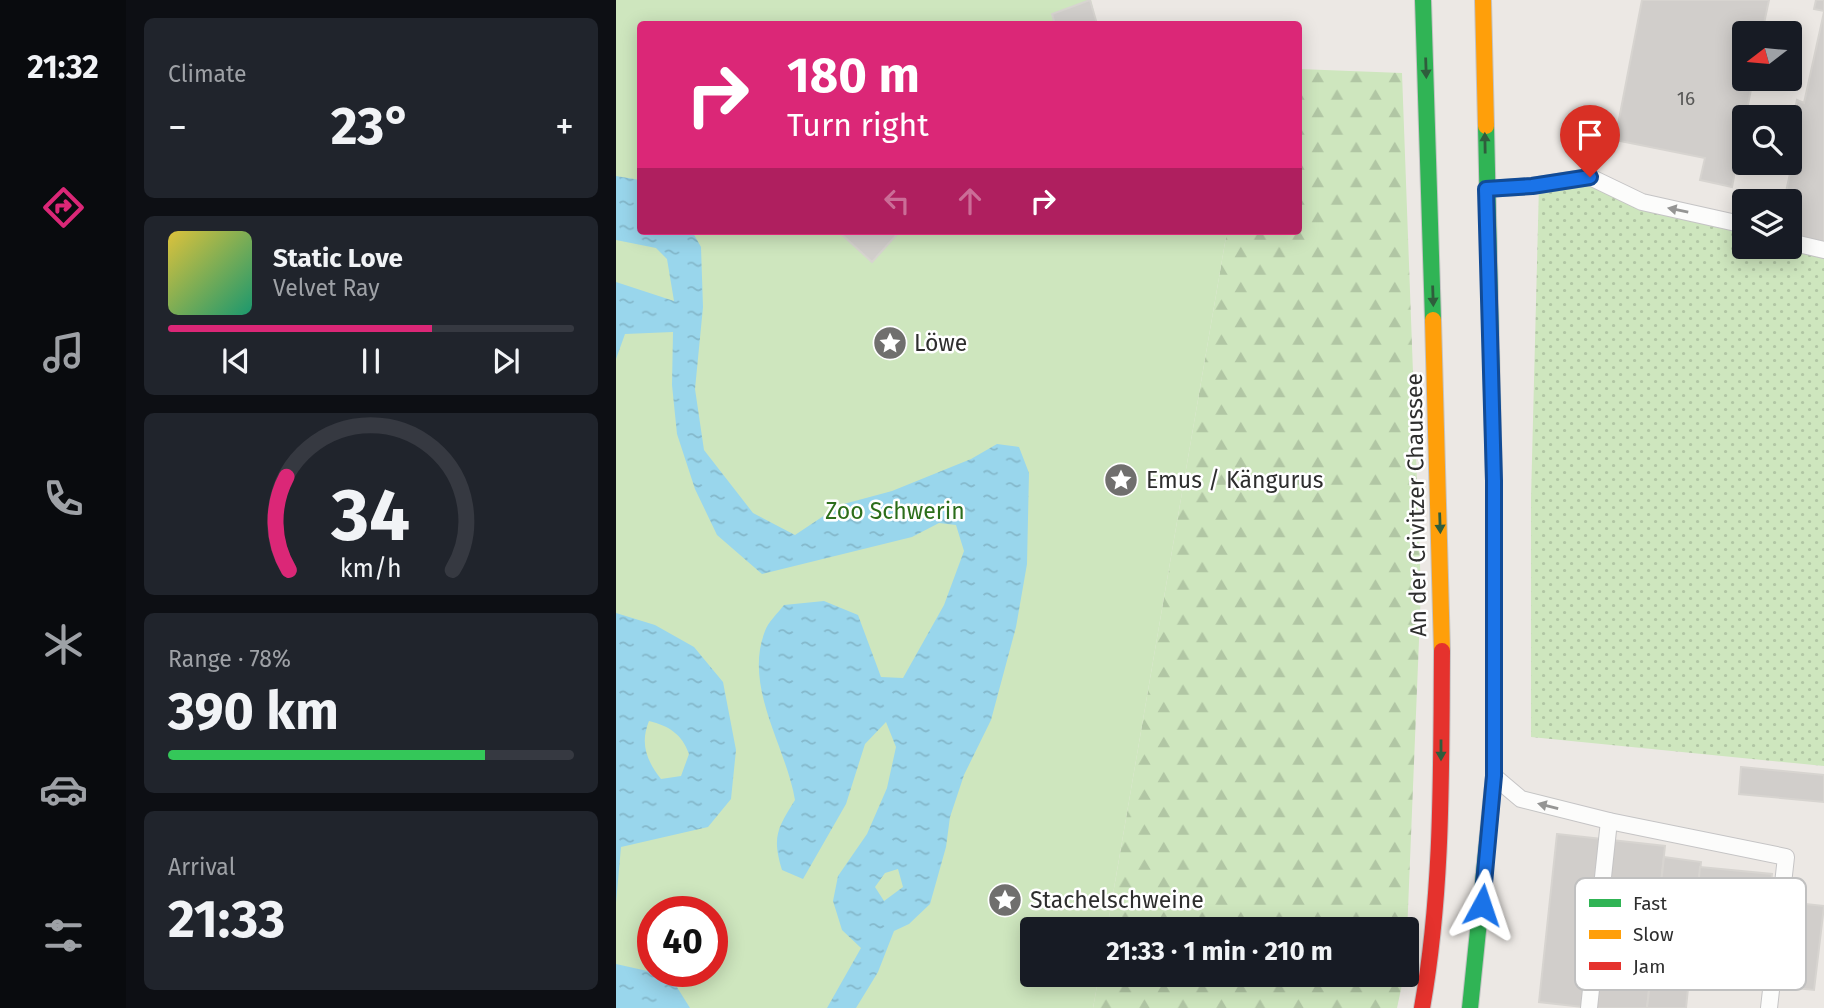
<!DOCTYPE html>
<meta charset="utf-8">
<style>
:root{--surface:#171b24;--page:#20242c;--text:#f1f3f6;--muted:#9ea1a6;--line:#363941;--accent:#db2777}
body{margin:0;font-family:"Fira Sans",sans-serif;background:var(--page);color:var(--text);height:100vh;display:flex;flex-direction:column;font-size:26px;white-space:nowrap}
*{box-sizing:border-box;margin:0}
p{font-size:23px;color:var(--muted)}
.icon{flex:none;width:38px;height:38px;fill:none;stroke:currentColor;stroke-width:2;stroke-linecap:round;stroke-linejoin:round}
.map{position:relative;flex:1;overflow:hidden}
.sheet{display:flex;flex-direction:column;gap:18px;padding:18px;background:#0d0f14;width:490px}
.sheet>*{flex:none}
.top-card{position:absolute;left:21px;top:21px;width:665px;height:214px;border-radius:7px;box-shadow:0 4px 18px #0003;background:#db2777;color:#fff;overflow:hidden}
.needle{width:46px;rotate:254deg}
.buttons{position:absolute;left:1116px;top:21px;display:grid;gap:14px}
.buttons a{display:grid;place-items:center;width:70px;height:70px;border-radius:7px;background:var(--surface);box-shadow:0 4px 18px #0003;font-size:35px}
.speed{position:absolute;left:21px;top:896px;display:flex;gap:14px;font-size:35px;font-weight:700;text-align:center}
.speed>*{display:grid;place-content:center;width:91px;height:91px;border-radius:50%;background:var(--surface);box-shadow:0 4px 18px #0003;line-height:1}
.speed .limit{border:10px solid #d22;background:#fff;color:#111}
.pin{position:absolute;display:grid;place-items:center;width:60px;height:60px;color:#fff;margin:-72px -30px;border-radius:50% 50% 50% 0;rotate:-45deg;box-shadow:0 0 7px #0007}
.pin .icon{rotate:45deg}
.me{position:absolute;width:77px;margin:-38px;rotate:5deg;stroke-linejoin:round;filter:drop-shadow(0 0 5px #0008)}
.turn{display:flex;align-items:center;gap:24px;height:147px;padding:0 35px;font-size:32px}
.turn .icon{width:91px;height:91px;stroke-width:2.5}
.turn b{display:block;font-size:49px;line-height:60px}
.lanes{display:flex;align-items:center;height:66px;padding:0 35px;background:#0003;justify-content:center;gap:35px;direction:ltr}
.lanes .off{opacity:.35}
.big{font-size:52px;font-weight:700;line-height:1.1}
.sheet .widget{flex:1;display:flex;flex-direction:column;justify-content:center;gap:10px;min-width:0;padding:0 24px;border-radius:10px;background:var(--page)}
.sheet .dial{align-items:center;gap:0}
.dial svg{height:182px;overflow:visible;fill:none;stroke:var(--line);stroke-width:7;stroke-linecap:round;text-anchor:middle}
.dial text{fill:var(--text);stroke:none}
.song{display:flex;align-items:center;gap:21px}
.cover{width:84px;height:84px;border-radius:10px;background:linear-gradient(135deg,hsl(50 70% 55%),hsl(160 70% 35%))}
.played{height:7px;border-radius:4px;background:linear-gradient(90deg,var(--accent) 65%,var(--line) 65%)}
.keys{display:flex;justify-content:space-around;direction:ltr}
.heat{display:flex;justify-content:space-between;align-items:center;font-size:38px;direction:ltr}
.charge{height:10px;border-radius:5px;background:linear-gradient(90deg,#34c759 78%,var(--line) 0)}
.trip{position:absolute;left:404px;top:917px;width:399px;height:70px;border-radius:7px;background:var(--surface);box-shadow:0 4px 18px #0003;font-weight:700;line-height:70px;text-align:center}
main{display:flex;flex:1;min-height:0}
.menu{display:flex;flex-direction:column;width:126px;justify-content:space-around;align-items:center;background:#090b0e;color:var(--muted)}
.menu .icon{width:49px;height:49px}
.menu .active{color:var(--accent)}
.menu b{font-size:32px;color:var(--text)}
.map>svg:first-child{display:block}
.grass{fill:url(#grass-dots)}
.forest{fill:url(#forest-firs)}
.park{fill:#cee6be;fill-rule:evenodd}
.water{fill:url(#water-ripples);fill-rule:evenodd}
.building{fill:#d1cecb;stroke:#d7d4d0;stroke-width:2}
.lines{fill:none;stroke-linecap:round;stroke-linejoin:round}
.lane-casing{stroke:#c5c4c5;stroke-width:18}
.fast-casing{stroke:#c5c4c5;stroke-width:18}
.slow-casing{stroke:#c5c4c5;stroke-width:18}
.jam-casing{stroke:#c5c4c5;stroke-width:18}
.lane{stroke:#fcfcfb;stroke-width:16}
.fast{stroke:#30b455;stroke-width:16}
.slow{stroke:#ff9f0a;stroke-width:16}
.jam{stroke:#e5322d;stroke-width:16}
.oneway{fill:#2f5d3c}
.oneway2{fill:#959594}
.route-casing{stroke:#114b97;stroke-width:18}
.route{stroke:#1a73e8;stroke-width:12}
.labels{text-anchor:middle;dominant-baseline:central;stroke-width:5;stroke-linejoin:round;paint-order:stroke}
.number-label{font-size:19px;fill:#585857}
.poi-label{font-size:23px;fill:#2e2e2e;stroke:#fff;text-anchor:start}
.street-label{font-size:23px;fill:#2e2e2e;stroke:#fff}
.park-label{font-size:23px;fill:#2c6e1b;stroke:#fff}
.key{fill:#fff;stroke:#c0c0c0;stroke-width:2}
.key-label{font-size:19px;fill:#2e2e2e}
</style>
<main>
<nav class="menu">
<b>21:32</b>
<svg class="icon active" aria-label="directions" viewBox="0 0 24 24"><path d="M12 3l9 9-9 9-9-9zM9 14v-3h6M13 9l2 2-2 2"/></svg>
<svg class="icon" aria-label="music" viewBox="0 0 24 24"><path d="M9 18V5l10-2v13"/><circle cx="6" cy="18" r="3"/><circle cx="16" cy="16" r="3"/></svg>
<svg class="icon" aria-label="phone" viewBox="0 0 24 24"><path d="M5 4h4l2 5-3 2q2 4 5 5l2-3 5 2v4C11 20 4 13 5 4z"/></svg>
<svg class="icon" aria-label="climate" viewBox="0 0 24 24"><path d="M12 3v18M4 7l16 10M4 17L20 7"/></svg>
<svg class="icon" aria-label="car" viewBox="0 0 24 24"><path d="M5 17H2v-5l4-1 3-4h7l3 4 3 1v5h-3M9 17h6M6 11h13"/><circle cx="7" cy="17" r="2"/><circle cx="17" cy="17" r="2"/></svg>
<svg class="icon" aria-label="filters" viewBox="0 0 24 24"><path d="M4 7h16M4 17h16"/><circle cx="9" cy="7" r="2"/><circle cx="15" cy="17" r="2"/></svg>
</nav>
<section class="sheet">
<div class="widget"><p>Climate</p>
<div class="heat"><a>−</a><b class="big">23°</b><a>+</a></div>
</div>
<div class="widget">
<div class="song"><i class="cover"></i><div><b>Static Love</b><p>Velvet Ray</p></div></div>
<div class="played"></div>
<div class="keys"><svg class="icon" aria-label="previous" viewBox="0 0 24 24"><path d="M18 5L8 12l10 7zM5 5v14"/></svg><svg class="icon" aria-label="pause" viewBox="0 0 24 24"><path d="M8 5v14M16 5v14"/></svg><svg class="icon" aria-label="next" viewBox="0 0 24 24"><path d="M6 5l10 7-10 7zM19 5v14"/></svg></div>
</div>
<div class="widget dial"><svg viewBox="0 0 100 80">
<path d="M14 69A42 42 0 1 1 86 69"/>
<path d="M14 69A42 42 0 0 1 13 28" stroke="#db2777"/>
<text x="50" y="56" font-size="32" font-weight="700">34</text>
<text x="50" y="72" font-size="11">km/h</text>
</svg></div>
<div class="widget"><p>Range · 78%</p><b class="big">390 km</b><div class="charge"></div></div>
<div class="widget"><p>Arrival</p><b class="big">21:33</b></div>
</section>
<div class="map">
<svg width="1208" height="1008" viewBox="0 0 1208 1008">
<defs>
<pattern id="grass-dots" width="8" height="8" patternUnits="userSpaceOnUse" patternTransform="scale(1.75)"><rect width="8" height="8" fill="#cee6be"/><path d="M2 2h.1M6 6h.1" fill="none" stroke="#b1c6a4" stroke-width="1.8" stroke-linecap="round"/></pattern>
<pattern id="forest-firs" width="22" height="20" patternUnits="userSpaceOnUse" patternTransform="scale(1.75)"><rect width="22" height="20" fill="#cee6be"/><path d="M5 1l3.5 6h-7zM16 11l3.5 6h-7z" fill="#b1c6a4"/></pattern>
<pattern id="water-ripples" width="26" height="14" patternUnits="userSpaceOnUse" patternTransform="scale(1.75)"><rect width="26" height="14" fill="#99d6ec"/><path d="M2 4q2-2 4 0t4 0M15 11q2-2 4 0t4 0" fill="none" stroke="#84b8cb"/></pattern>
</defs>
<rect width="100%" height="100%" fill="#ece8e4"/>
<path class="grass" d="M 974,177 L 1026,202 L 1129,225 L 1129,247 L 1208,250 L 1208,766 L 915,737 L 915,498 L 923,185 Z"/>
<g class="forest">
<path d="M 683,69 L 786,73 L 805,591 L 791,934 L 791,929 L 491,929 L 611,231 L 682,231 Z"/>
<path d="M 483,975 L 788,975 L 781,1008 L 477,1008 Z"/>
</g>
<path class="park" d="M 0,0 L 475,0 L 481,24 L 24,24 L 24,231 L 611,231 L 491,929 L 416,929 L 416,975 L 483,975 L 477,1008 L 0,1008 ZM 37,912 L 96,912 L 96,971 L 37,971 Z"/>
<g class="water">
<path d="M 0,176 L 24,180 L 24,231 L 76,231 L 85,247 L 87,307 L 79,389 L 88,450 L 137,513 L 179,535 L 224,505 L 276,491 L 355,459 L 381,444 L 403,447 L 413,473 L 411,564 L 400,627 L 375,720 L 348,775 L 334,817 L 330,847 L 314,904 L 293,924 L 278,931 L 262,972 L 240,1008 L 211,1008 L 245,948 L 226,930 L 217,901 L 222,876 L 251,834 L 271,788 L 280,747 L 270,722 L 249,744 L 230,804 L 187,879 L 166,870 C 156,837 161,829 179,800 C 170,746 127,687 149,631 C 152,622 162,613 168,605 L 208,601 L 242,615 L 265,677 L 287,678 L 328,605 L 348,551 L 340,525 L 323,523 L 296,537 L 146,574 L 101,535 L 79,489 L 61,434 L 56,385 L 57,332 L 9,334 L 0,359 L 0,282 L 58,301 L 51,259 L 40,248 L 0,240 ZM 282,869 L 287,887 L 268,901 L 259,887 L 269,873 Z"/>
<path d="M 0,613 L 39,625 L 78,647 L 107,682 L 120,750 L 115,799 L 92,827 L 5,847 L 0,903 ZM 33,721 C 53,726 66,734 73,754 L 65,776 L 45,779 C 30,760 24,743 33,721 Z"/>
<path d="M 0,964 L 54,976 L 74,1008 L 0,1008 Z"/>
</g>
<g class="building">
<path d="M 474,0 L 481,24 L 439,24 L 436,14 Z"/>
<path d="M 1026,0 L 1153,0 L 1146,33 L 1129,33 L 1129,79 L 1137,79 L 1116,187 L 1084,180 L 1089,158 L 999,140 Z"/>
<path d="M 1200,0 L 1208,0 L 1208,11 L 1198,9 Z"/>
<path d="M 1208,12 L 1208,243 L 1174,236 L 1174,201 L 1168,201 L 1178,155 L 1174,154 L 1174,130 L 1181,100 L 1188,103 Z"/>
<path d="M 222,231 L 284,231 L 256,262 Z"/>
<path d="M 1125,767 L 1208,775 L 1208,802 L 1123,794 Z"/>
<path d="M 941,834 L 1049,846 L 1031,1008 L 976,1008 L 923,1002 Z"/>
<path d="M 1048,857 L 1085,862 L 1070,1008 L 1031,1008 Z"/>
<path d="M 1084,867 L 1156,874 L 1146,971 L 1075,963 Z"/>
<path d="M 1180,903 L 1208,906 L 1198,990 L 1170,987 Z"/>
</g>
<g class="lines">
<g class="lane-casing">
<g id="lane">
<path d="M 871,189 L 916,186 L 974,177 L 1026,202 L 1129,225"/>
<path d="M 1174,242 L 1208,250"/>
<path d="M 880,778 L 905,799 L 993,821 L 1170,857 L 1153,1008"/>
<path d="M 973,1008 L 993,821"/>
</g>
</g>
<g class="fast-casing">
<g id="fast">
<path d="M 807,0 L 817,320"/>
<path d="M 854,1008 L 878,776 L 878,481 L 870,126"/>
</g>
</g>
<g class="slow-casing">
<g id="slow">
<path d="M 867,0 L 870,126"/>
<path d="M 817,320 L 826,651"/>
</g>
</g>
<g class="jam-casing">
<path id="jam" d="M 806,1008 C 827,891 825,770 826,651"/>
</g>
<use href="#lane" class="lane"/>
<use href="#fast" class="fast"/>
<use href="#slow" class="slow"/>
<use href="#jam" class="jam"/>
</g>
<defs><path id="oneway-solid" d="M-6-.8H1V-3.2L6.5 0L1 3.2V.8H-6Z" transform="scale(1.75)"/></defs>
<g class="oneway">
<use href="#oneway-solid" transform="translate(810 68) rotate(88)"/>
<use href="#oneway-solid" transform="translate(869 143) rotate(-91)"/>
<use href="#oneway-solid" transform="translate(817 296) rotate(88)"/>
<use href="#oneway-solid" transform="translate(824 523) rotate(88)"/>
<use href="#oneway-solid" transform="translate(825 750) rotate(90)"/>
</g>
<g class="oneway2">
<use href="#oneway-solid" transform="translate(1062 210) rotate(-168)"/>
<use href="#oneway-solid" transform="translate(932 806) rotate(-166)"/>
</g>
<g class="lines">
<g class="route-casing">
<path id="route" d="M 866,905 L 878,776 L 878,481 L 870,189 L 916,186 L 974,177"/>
</g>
<use href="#route" class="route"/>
</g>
<defs>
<g id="sight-disc" transform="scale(1.75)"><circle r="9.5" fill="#706f6e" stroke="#fff"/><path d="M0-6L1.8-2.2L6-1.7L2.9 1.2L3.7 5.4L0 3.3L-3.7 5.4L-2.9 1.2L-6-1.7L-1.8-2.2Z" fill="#fff"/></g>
</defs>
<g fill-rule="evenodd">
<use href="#sight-disc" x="274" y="343"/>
<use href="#sight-disc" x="505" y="480"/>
<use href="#sight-disc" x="389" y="900"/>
</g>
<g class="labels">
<g class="number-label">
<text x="1070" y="98">16</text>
</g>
<g class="poi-label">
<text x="298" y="343">Löwe</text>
<text x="530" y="480">Emus / Kängurus</text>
<text x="414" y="900">Stachelschweine</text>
</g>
<g class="street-label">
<text transform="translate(800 505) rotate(-91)">An der Crivitzer Chaussee</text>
</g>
<g class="park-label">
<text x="279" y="511">Zoo Schwerin</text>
</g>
</g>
<rect x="959" y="878" width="231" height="112" rx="10" class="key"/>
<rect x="973" y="899" width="32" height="8" fill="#30b455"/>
<rect x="973" y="930" width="32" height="9" fill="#ff9f0a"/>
<rect x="973" y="962" width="32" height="8" fill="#e5322d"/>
<g class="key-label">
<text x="1017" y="910">Fast</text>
<text x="1017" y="941">Slow</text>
<text x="1017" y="973">Jam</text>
</g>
</svg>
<div class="buttons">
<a><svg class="needle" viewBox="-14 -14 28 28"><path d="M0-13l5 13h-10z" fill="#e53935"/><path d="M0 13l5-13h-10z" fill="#9ea1a6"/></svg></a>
<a><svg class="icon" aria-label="search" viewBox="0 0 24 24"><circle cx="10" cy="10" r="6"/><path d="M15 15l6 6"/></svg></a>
<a><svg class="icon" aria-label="layers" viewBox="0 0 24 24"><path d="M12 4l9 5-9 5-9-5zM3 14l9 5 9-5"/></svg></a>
</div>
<div class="speed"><div class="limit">40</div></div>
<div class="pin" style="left:974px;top:177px;background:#d93025"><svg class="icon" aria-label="arrive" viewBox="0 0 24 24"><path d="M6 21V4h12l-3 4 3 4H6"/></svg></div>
<svg class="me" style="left:866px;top:905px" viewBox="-20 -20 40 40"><path d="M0-17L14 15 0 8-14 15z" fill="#1a73e8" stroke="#fff" stroke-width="4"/></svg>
<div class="trip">21:33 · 1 min · 210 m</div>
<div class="top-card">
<div class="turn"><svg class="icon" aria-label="right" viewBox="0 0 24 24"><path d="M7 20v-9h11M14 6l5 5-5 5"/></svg><div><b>180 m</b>Turn right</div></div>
<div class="lanes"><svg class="icon off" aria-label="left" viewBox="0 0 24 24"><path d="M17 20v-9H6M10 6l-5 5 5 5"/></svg><svg class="icon off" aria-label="ahead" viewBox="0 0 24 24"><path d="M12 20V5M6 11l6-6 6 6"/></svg><svg class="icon" aria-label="right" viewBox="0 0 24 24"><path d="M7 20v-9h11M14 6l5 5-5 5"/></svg></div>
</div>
</div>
</main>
